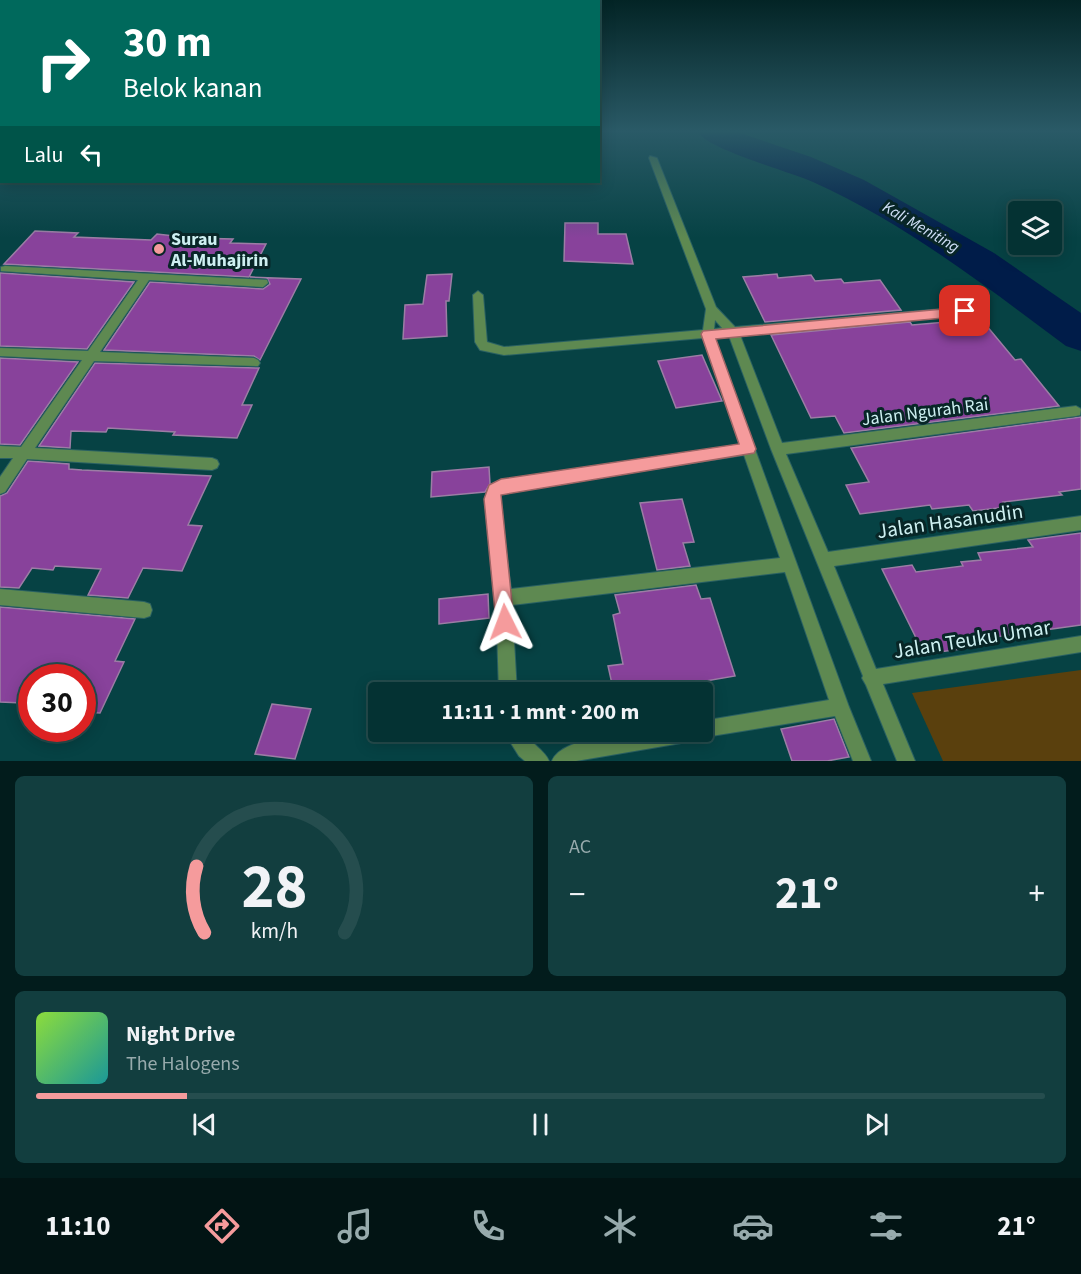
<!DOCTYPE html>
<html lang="id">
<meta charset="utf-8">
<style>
:root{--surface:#043233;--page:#123e3f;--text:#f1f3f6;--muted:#97aaac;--line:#254d4e;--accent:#f59b9c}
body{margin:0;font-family:"Source Sans 3",sans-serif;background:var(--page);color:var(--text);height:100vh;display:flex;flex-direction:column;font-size:22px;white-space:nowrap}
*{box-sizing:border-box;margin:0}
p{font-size:20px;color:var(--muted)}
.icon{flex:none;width:33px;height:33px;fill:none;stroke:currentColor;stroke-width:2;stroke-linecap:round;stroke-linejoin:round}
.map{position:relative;height:761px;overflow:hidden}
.details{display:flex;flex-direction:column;gap:15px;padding:15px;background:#021c1c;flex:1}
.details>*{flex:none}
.banner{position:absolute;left:0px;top:0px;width:600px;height:183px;box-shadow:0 3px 15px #0003,0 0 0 2px var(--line);background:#00695c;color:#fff;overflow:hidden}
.fabs{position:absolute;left:1008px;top:201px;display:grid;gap:12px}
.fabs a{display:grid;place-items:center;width:54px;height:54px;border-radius:6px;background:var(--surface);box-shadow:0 3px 15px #0003,0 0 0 2px var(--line);font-size:30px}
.speed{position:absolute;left:18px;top:664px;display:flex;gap:12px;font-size:30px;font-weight:700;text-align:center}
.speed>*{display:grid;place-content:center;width:78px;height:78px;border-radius:50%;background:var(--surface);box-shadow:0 3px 15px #0003,0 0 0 2px var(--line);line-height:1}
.speed .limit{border:9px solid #d22;background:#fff;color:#111}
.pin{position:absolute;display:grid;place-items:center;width:51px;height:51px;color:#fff;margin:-26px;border-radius:12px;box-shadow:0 3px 9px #0006}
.me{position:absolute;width:66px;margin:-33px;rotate:357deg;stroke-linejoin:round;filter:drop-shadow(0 0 4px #0008)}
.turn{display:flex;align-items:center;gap:21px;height:126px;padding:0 24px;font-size:27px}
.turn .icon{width:78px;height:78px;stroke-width:2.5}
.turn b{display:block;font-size:42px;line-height:51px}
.then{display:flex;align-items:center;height:57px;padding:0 24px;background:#0003;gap:12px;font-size:22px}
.big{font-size:45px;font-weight:700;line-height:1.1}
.details .card{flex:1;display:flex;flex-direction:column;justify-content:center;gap:9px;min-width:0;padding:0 21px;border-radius:9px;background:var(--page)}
.details .dial{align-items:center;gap:0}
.dial svg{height:156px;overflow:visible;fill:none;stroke:var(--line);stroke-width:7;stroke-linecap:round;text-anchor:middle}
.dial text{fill:var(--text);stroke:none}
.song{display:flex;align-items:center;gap:18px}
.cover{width:72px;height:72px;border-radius:9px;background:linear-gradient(135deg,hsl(90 70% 55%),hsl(180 70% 35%))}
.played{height:6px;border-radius:3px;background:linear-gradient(90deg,var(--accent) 15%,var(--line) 15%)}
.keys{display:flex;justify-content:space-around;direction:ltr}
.heat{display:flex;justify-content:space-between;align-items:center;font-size:33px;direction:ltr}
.details .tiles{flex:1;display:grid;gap:15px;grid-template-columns:1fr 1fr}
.card:last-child{grid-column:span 2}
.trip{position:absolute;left:368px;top:682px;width:345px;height:60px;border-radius:6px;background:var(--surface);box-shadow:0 3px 15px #0003,0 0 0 2px var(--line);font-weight:700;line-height:60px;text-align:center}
.tab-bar{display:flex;height:96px;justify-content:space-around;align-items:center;background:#021414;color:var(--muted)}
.tab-bar .icon{width:42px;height:42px}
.tab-bar .current{color:var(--accent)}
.tab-bar b{font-size:27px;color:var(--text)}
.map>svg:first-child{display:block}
.green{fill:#5a400d}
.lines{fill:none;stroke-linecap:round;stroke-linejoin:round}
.river{fill:#001c49;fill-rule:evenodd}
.building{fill:#88429b;stroke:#9c7da5;stroke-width:1.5}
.minor-casing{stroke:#2a6163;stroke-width:2}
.minor{fill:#5e8951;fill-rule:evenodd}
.route{fill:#f59b9c;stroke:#9f6565;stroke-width:1.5}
.poi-dot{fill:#f59b9c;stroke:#082627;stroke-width:2}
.labels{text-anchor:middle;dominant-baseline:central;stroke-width:6;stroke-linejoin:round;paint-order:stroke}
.far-water-label{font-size:16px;font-style:italic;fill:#d1e0f8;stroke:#082627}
.poi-label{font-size:18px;font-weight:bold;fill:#cef0f1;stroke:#082627;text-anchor:start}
.street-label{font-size:18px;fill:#cef0f1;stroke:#082627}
.near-street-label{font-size:21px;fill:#cef0f1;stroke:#082627}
</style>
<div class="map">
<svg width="1081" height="761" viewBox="0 0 1081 761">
<rect width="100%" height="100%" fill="#064244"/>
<path class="green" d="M 1081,670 L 1081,761 L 943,761 L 912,693 Z"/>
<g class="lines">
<path class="river" d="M 698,132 L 737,132 L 811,157 L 864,180 L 994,253 L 1081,313 L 1081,351 L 1066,346 C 987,287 903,222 813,182 C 790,172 707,149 698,132 Z"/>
</g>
<g class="building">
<path d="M 565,223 L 598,223 L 598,234 L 626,234 L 633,264 L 564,261 Z"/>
<path d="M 35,231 L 78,233 L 74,237 L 151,240 L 157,234 L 192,238 L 233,239 L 230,243 L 266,244 L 249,277 L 4,264 Z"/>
<path d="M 0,273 L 1,273 L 134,282 L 87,349 L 0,346 Z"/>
<path d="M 452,274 L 449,301 L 446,301 L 447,336 L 403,339 L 405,305 L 423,304 L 427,275 Z"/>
<path d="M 777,274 L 778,278 L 811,275 L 815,281 L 841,279 L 844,283 L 880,280 L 901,310 L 765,322 L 743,277 Z"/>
<path d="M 250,277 L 301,279 L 260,360 L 254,356 L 104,350 L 150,282 L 263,289 L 270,284 L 267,278 Z"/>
<path d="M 981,319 L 1015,360 L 1021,359 L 1059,406 L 844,433 L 835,416 L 811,418 L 771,335 L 910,322 L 912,325 Z"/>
<path d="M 702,355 L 722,401 L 676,408 L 658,361 Z"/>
<path d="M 0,358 L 78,362 L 20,445 L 0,444 Z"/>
<path d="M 95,363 L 258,368 L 259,368 L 242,405 L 252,405 L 237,438 L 173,435 L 175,432 L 108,428 L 106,432 L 71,431 L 70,448 L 39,446 Z"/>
<path d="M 1081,417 L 1081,489 L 1059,492 L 1062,495 L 1003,502 L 1007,507 L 973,511 L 969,505 L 932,509 L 930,505 L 860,514 L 846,485 L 869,482 L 851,448 Z"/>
<path d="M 28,461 L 69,464 L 69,469 L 82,470 L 211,476 L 188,525 L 202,526 L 182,571 L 143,568 L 128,598 L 88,595 L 101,569 L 55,566 L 53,570 L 32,568 L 19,588 L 0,587 L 0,496 L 7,493 Z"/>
<path d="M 489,467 L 490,484 L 485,492 L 431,497 L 432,472 Z"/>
<path d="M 682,499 L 694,542 L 683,543 L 690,566 L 657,570 L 640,503 Z"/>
<path d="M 1081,533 L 1081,625 L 959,642 L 962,649 L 924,654 L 882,569 L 912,565 L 916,572 L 963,566 L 961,562 L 981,560 L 978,553 L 1033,547 L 1028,540 Z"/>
<path d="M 696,585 L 701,599 L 710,598 L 735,676 L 636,693 L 614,693 L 608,666 L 623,664 L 613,615 L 620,613 L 615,595 Z"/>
<path d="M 488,594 L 489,618 L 439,624 L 439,599 Z"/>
<path d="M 0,607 L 135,619 L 115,661 L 124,662 L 100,713 L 82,712 L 82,678 L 32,678 L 32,686 L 22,703 L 0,702 Z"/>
<path d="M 272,704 L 311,709 L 295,759 L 255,754 Z"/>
<path d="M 834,719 L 849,757 L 827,761 L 792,761 L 781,729 Z"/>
</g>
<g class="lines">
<g class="minor-casing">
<g id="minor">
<path d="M 650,156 L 657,158 L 716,307 L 735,327 L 965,307 L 970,311 L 965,315 L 740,335 L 782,443 L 1076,406 L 1081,409 L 1080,415 L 1076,416 L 786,454 L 828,552 L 1081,516 L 1081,530 L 834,566 L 876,669 L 1081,636 L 1081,652 L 883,684 L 915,761 L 897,761 L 866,685 L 862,678 L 863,676 L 771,449 L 729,336 L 714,337 L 849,707 L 871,761 L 853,761 L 835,716 L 699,738 L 693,741 L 576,761 L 552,761 C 565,729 671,732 702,732 L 702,721 L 829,700 L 785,572 L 512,605 L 517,693 L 499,693 L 496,598 L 485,499 L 489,487 L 501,480 L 740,445 L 703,338 L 504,355 L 480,350 L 475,342 L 473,295 L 478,291 L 483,295 L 487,342 L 504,347 L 703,330 L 706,309 L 649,158 ZM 715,320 L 722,328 L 714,329 ZM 744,455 L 780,558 L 511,589 L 499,499 L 500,495 L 504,492 Z"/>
<path d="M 5,266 L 267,280 L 268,283 L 263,287 L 149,280 L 100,352 L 254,358 L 258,360 L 260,363 L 258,366 L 94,361 L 35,448 L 212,458 L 217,460 L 219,464 L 217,468 L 212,470 L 27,459 L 5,492 L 0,494 L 0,477 L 13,458 L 0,458 L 0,446 L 21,447 L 82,360 L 0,356 L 0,348 L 88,351 L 138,280 L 1,271 L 1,267 Z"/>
<path d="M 0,589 L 144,602 L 150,604 L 152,610 L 150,616 L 144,618 L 0,605 Z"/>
<path d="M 504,732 L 523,732 C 531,743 545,751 549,761 L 525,761 L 519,756 Z"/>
</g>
</g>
<use href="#minor" class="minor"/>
</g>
<linearGradient id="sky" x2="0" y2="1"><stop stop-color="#032425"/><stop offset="0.55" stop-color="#2a5a67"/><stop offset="1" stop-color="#2a5a67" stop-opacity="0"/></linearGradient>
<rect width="1081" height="238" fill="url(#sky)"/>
<path class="route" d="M 965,307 L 971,311 L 965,316 L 716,339 L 756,449 L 754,453 L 501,495 L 514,622 L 511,628 L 505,631 L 498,628 L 496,622 L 484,499 L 489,485 L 501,479 L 739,444 L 701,334 L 703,331 Z"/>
<circle class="poi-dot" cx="159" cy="249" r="6"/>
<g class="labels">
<g class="far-water-label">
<text transform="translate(921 227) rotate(30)">Kali Meniting</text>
</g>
<g class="poi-label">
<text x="171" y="239">Surau<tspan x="171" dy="21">Al-Muhajirin</tspan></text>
</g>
<g class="street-label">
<text transform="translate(925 412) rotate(-7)">Jalan Ngurah Rai</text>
</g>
<g class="near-street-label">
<text transform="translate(950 521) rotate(-8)">Jalan Hasanudin</text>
<text transform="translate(972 639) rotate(-9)">Jalan Teuku Umar</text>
</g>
</g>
</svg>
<div class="fabs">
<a><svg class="icon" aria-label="layers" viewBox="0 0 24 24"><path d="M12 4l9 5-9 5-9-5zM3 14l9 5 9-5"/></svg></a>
</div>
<div class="speed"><div class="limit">30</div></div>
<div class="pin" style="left:965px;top:311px;background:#d93025"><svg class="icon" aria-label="arrive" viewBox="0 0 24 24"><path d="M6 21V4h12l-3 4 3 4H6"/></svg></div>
<svg class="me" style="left:505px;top:622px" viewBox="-20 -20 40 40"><path d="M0-17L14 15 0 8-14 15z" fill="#f59b9c" stroke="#fff" stroke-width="4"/></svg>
<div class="trip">11:11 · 1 mnt · 200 m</div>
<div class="banner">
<div class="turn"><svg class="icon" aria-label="right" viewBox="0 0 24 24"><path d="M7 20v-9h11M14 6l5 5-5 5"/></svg><div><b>30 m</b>Belok kanan</div></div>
<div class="then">Lalu<svg class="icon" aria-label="left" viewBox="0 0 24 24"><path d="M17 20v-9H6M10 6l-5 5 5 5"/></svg></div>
</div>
</div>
<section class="details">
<div class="tiles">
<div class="card dial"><svg viewBox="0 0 100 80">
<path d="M14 69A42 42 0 1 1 86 69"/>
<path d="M14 69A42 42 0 0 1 10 35" stroke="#f59b9c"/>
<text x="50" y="56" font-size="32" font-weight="700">28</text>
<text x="50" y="72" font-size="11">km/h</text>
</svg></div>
<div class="card"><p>AC</p>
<div class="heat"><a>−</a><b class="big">21°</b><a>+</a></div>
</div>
<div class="card">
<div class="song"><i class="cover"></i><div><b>Night Drive</b><p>The Halogens</p></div></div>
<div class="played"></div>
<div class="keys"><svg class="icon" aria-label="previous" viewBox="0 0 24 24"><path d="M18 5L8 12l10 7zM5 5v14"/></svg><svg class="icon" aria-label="pause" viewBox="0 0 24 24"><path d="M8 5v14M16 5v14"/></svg><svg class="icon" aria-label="next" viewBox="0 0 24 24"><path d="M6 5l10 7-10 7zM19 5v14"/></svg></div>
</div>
</div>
</section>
<nav class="tab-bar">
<b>11:10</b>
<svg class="icon current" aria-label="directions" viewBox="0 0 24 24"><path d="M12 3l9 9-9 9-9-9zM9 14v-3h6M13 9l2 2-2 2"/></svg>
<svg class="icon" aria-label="music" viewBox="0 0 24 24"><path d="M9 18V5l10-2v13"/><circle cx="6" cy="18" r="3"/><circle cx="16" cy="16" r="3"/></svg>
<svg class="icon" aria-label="phone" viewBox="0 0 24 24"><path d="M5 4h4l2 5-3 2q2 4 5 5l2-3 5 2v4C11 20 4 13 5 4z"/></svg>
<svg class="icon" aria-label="climate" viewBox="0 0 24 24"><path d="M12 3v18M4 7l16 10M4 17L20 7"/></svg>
<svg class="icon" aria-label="car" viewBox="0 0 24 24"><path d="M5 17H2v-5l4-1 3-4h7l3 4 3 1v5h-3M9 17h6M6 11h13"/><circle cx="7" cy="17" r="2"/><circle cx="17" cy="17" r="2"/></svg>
<svg class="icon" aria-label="filters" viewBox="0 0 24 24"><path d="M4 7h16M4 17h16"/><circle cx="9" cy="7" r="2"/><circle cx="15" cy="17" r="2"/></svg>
<b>21°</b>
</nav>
